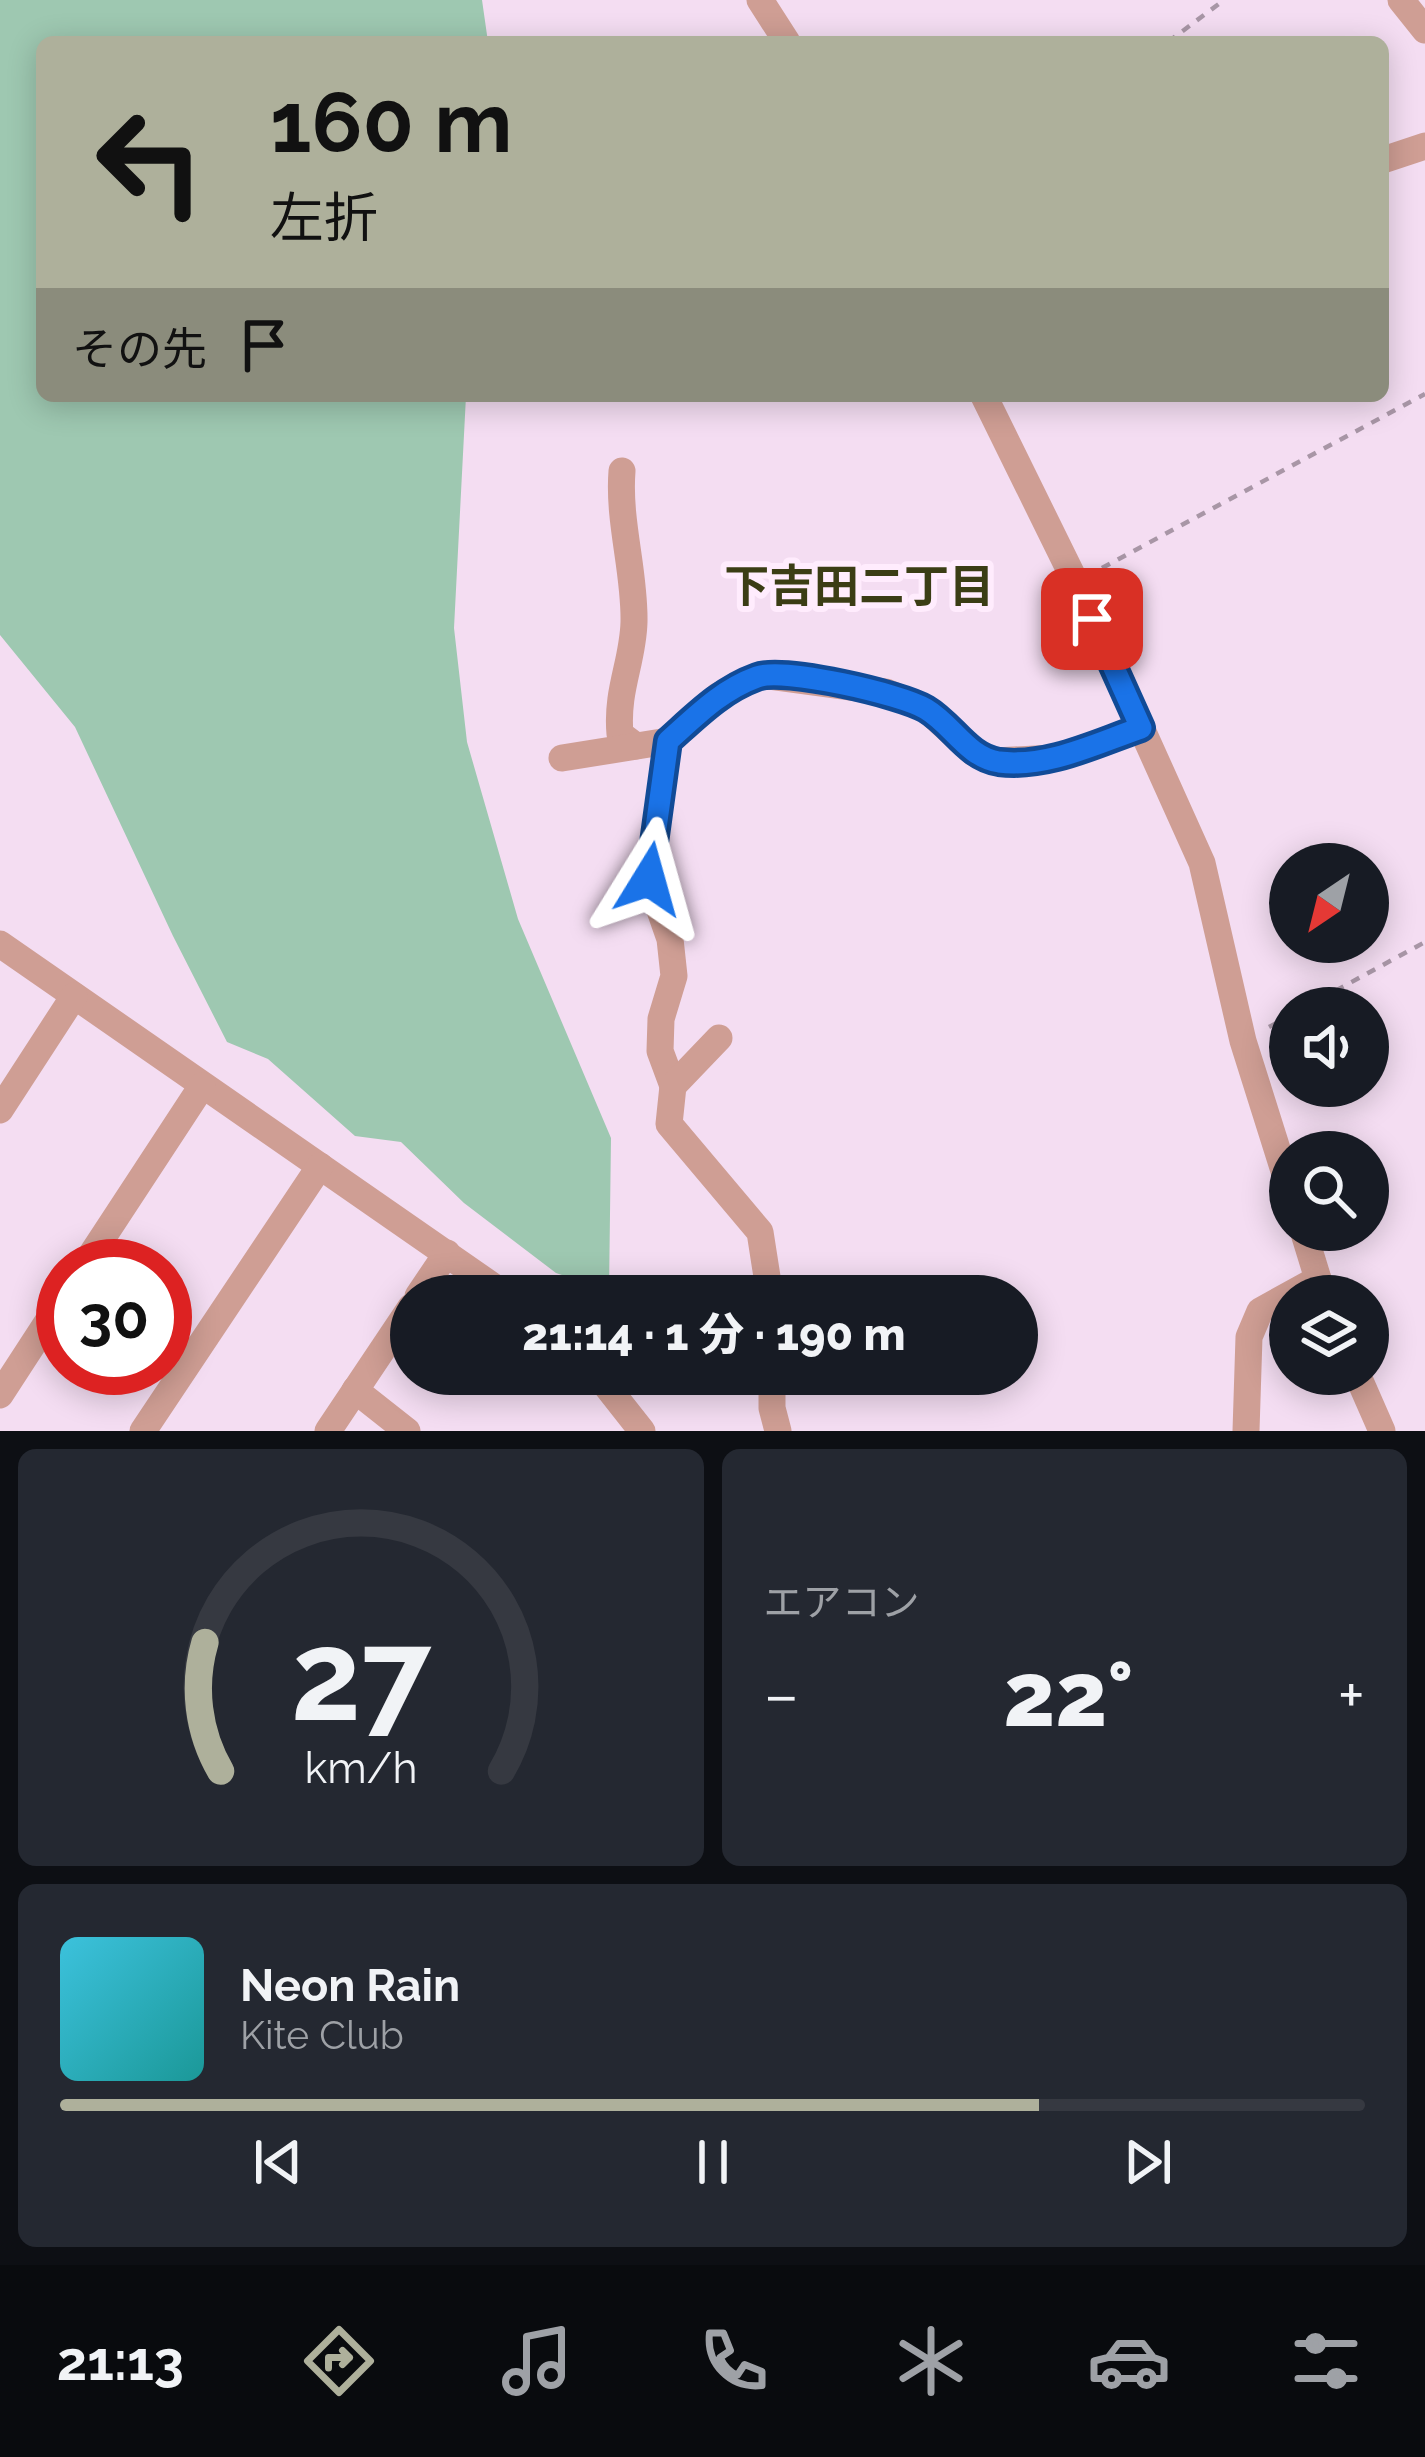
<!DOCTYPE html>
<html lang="ja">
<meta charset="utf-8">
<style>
:root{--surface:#171b24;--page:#242831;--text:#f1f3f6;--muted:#9ea1a6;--line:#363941;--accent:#aeb09b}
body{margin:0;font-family:Raleway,"Noto Sans JP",sans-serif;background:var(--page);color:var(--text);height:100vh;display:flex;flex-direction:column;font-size:45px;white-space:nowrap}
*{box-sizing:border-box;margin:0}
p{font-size:39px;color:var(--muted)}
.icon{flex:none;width:66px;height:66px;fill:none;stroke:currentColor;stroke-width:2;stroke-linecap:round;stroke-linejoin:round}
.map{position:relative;height:1431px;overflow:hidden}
.panel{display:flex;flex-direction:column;gap:18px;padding:18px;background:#0d0f14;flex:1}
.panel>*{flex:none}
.hud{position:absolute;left:36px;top:36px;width:1353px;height:366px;border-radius:18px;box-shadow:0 6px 30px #0003;background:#aeb09b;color:#111;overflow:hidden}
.needle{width:78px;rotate:215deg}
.controls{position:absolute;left:1269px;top:843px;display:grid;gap:24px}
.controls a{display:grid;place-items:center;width:120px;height:120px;border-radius:50%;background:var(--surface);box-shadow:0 6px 30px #0003;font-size:60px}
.speed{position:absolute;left:36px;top:1239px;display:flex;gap:24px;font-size:60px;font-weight:700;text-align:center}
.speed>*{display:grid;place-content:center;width:156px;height:156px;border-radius:50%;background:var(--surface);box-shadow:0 6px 30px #0003;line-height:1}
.speed .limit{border:18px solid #d22;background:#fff;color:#111}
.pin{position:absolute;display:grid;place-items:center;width:102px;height:102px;color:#fff;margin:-51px;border-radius:24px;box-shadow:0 6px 18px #0006}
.me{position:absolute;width:132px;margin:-66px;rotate:8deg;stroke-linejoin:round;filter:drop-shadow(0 0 9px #0008)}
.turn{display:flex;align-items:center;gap:42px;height:252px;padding:0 36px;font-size:54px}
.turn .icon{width:156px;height:156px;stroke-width:2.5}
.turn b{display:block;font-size:84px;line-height:102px}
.then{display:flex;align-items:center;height:114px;padding:0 36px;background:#0003;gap:24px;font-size:45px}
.big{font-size:90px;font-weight:800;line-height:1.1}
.panel .card{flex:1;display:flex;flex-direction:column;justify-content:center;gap:18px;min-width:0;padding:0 42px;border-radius:18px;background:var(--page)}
.panel .dial{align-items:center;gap:0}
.dial svg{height:312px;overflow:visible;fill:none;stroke:var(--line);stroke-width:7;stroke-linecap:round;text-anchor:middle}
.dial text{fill:var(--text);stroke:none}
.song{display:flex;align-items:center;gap:36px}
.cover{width:144px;height:144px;border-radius:18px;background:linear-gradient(135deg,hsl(190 70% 55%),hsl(180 70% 35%))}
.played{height:12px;border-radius:6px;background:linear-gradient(90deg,var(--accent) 75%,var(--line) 75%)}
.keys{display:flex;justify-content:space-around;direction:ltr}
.heat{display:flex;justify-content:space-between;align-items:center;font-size:66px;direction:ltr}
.panel .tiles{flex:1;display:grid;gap:18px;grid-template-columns:1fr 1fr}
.card:last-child{grid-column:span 2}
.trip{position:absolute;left:390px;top:1275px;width:648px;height:120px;border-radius:60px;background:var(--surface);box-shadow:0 6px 30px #0003;font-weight:800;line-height:120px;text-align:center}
.tab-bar{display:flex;height:192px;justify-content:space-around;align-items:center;background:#090b0e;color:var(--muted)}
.tab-bar .icon{width:84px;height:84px}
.tab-bar .selected{color:var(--accent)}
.tab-bar b{font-size:54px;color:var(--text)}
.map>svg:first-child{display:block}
.green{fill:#9ec8b1}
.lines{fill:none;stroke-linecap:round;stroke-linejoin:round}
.path{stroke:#a896a6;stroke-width:4.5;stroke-dasharray:9 9;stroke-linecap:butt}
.minor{stroke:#cf9e94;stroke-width:27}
.route-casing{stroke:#114b97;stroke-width:30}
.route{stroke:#1a73e8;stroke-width:21}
.labels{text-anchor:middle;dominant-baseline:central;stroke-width:12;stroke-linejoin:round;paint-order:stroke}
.neighbourhood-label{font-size:45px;font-weight:bold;fill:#3b3d15;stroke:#ffecfd}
</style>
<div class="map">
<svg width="1425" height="1431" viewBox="0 0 1425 1431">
<rect width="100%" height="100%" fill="#f4ddf2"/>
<path class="green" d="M 0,0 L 482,0 L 488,42 L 42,42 L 42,396 L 466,396 L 454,628 L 467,742 L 518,919 L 611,1138 L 609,1291 L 556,1273 L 464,1203 L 401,1142 L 355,1136 L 268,1059 L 227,1042 L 173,936 L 75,727 L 0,635 Z"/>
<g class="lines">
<g class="path">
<path d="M 1168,42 L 1224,0"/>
<path d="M 1102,568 L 1425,394"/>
<path d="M 1304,1008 L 1425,942"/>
<path d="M 1269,1027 L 1290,1016"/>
</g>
<g class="minor">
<path d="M 760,0 L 787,42"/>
<path d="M 1401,0 L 1425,30"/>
<path d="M 1383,160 L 1425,146"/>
<path d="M 984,396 L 1076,583 L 1202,863 L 1243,1041 L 1290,1190"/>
<path d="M 622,471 C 618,522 635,571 634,622 C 633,662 616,690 620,734 L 636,746"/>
<path d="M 668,741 L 649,879 L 670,939 L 674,976 L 661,1019 L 660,1051 L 673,1086"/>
<path d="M 562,758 L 668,741 L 718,696 L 762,675 L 886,692 L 926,709 L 974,753 L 995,761 L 1055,758 L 1141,728"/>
<path d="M 0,944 L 507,1296"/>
<path d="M 719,1038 L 673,1086 L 669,1124 L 760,1232 L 770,1296"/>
<path d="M 0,1110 L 74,996"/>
<path d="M 1303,1230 L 1322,1292"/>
<path d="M 84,1266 L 202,1086"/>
<path d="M 418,1296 L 447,1253"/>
<path d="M 597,1374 L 642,1431"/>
<path d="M 772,1374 L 772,1408 L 778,1431"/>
<path d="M 1357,1374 L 1382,1431"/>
<path d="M 355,1390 L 407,1431"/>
<path d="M 0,1395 L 63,1298"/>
<path d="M 143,1431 L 320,1166"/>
<path d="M 328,1431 L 411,1307"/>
<path d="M 1246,1431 L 1249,1337 L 1260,1311 L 1318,1279"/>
</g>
</g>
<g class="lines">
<g class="route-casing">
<path id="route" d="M 649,879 L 668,741 C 696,716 721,690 757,677 C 783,667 901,694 926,709 C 953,725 967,757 999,762 C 1048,768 1097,743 1141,728 L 1092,619"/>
</g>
<use href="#route" class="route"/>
</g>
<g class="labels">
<g class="neighbourhood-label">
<text x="859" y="586">下吉田二丁目</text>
</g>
</g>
</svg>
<div class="controls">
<a><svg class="needle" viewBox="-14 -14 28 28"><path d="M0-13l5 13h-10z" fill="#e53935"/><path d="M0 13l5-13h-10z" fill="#9ea1a6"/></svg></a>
<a><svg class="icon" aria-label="sound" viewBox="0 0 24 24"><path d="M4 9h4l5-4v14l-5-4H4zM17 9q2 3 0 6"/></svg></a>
<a><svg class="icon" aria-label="search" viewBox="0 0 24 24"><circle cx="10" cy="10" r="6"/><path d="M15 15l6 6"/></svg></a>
<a><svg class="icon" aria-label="layers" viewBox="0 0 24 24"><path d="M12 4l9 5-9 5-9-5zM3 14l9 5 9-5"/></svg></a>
</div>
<div class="speed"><div class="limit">30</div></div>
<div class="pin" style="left:1092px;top:619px;background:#d93025"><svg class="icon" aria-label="arrive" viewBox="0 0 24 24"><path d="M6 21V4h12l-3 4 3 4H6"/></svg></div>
<svg class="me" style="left:649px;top:879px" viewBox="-20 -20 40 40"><path d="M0-17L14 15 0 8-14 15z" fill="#1a73e8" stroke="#fff" stroke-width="4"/></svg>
<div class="trip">21:14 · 1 分 · 190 m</div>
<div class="hud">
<div class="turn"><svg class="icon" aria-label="left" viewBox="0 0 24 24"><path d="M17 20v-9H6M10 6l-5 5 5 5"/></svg><div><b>160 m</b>左折</div></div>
<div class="then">その先<svg class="icon" aria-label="arrive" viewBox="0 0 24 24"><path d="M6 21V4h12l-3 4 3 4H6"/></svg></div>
</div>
</div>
<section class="panel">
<div class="tiles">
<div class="card dial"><svg viewBox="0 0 100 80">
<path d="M14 69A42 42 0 1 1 86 69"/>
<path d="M14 69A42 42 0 0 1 10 36" stroke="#aeb09b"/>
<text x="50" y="56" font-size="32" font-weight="700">27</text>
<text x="50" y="72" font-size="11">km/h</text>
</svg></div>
<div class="card"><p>エアコン</p>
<div class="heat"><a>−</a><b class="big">22°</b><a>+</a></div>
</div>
<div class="card">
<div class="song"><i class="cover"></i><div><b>Neon Rain</b><p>Kite Club</p></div></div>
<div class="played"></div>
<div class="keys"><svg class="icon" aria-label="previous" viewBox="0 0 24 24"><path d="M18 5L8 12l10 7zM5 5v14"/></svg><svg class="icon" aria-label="pause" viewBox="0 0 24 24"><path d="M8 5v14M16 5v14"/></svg><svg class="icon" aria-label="next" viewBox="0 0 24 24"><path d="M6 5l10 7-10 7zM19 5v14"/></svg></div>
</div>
</div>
</section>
<nav class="tab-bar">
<b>21:13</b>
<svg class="icon selected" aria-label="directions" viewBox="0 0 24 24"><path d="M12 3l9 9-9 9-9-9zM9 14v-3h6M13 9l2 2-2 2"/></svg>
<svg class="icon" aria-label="music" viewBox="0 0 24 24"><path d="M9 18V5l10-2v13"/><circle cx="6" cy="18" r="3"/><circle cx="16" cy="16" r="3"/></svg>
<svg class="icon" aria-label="phone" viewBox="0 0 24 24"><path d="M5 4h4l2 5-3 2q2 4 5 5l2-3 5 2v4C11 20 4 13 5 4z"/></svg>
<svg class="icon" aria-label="climate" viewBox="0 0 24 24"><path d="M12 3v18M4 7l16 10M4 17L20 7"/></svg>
<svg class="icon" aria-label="car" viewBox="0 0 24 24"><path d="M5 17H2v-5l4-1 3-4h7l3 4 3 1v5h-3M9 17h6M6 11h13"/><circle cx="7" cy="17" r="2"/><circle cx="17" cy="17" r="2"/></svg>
<svg class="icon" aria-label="filters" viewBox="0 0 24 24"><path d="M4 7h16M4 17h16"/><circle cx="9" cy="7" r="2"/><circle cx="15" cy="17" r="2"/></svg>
</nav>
